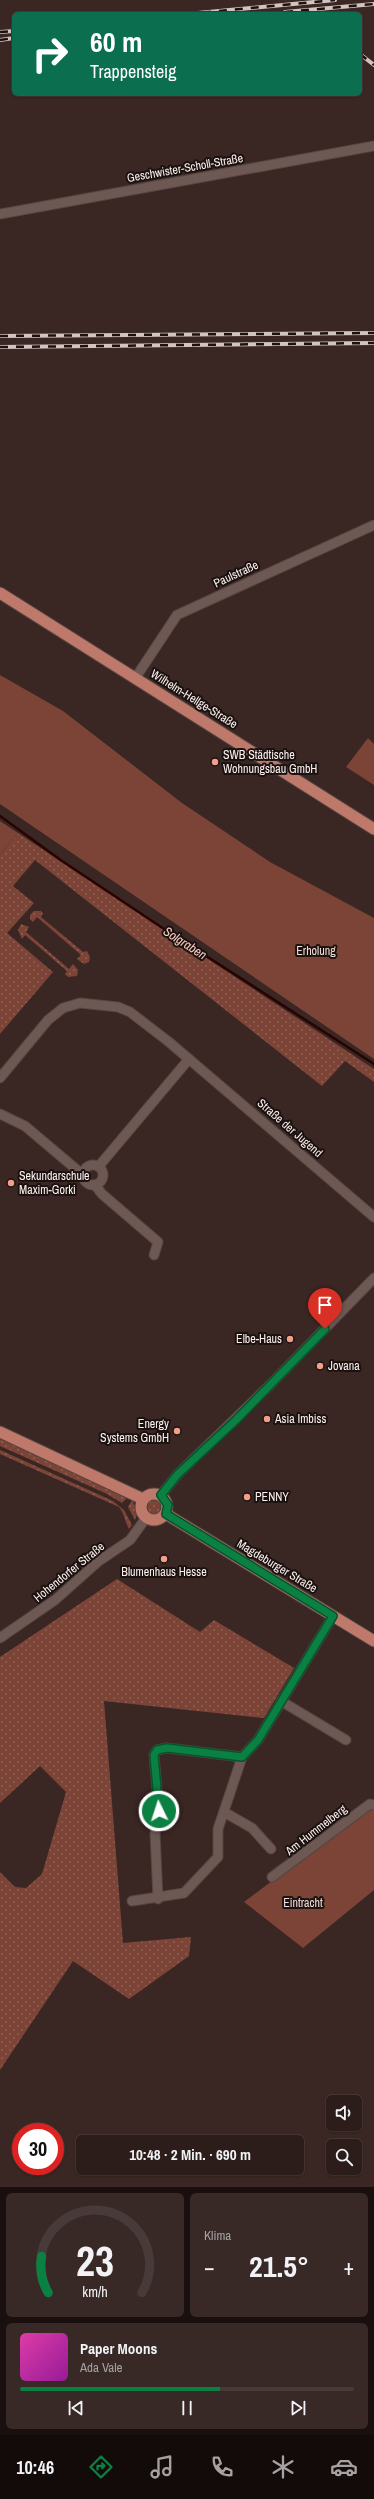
<!DOCTYPE html>
<html lang="de">
<meta charset="utf-8">
<style>
:root{--surface:#2c1c1a;--page:#382927;--text:#f1f3f6;--muted:#a6a1a2;--line:#483a39;--accent:#0b8043}
body{margin:0;font-family:"Archivo Narrow",sans-serif;background:var(--page);color:var(--text);height:100vh;display:flex;flex-direction:column;font-size:15px;white-space:nowrap}
*{box-sizing:border-box;margin:0}
p{font-size:13px;color:var(--muted)}
.icon{flex:none;width:22px;height:22px;fill:none;stroke:currentColor;stroke-width:2;stroke-linecap:round;stroke-linejoin:round}
.map{position:relative;height:2187px;overflow:hidden}
.panel{display:flex;flex-direction:column;gap:6px;padding:6px;background:#180f0e;flex:1}
.panel>*{flex:none}
.top-card{position:absolute;left:12px;top:12px;width:350px;height:84px;border-radius:6px;box-shadow:0 1px 3px #0004,0 0 0 1px var(--line);background:#0b6e4f;color:#fff;overflow:hidden}
.tools{position:absolute;left:326px;top:2095px;display:grid;gap:8px}
.tools a{display:grid;place-items:center;width:36px;height:36px;border-radius:6px;background:var(--surface);box-shadow:0 1px 3px #0004,0 0 0 1px var(--line);font-size:20px}
.speed{position:absolute;left:12px;top:2123px;display:flex;gap:8px;font-size:20px;font-weight:700;text-align:center}
.speed>*{display:grid;place-content:center;width:52px;height:52px;border-radius:50%;background:var(--surface);box-shadow:0 1px 3px #0004,0 0 0 1px var(--line);line-height:1}
.speed .limit{border:6px solid #d22;background:#fff;color:#111}
.pin{position:absolute;display:grid;place-items:center;width:34px;height:34px;color:#fff;margin:-41px -17px;border-radius:50% 50% 50% 0;rotate:-45deg;box-shadow:0 0 4px #0007}
.pin .icon{rotate:45deg}
.me{position:absolute;width:44px;margin:-22px;rotate:356deg;stroke-linejoin:round;filter:drop-shadow(0 0 3px #0008)}
.turn{display:flex;align-items:center;gap:14px;height:84px;padding:0 12px;font-size:18px}
.turn .icon{width:52px;height:52px;stroke-width:2.5}
.turn b{display:block;font-size:28px;line-height:34px}
.big{font-size:30px;font-weight:700;line-height:1.1}
.panel .card{flex:1;display:flex;flex-direction:column;justify-content:center;gap:6px;min-width:0;padding:0 14px;border-radius:6px;background:var(--page)}
.panel .dial{align-items:center;gap:0}
.dial svg{height:104px;overflow:visible;fill:none;stroke:var(--line);stroke-width:7;stroke-linecap:round;text-anchor:middle}
.dial text{fill:var(--text);stroke:none}
.song{display:flex;align-items:center;gap:12px}
.cover{width:48px;height:48px;border-radius:6px;background:linear-gradient(135deg,hsl(320 70% 55%),hsl(300 70% 35%))}
.played{height:4px;border-radius:2px;background:linear-gradient(90deg,var(--accent) 60%,var(--line) 60%)}
.keys{display:flex;justify-content:space-around;direction:ltr}
.heat{display:flex;justify-content:space-between;align-items:center;font-size:22px;direction:ltr}
.panel .tiles{flex:1;display:grid;gap:6px;grid-template-columns:1fr 1fr}
.card:last-child{grid-column:span 2}
.trip{position:absolute;left:76px;top:2135px;width:228px;height:40px;border-radius:6px;background:var(--surface);box-shadow:0 1px 3px #0004,0 0 0 1px var(--line);font-weight:700;line-height:40px;text-align:center}
.dock{display:flex;height:64px;justify-content:space-around;align-items:center;background:#120b0a;color:var(--muted)}
.dock .icon{width:28px;height:28px}
.dock .current{color:var(--accent)}
.dock b{font-size:18px;color:var(--text)}
.map>svg:first-child{display:block}
.grass{fill:url(#grass-dots)}
.green{fill:#7c4437}
.lines{fill:none;stroke-linecap:round;stroke-linejoin:round}
.stream{stroke:#280300;stroke-width:2.5}
.minor-casing{stroke:#554541;stroke-width:11}
.major-casing{stroke:#554541;stroke-width:13}
.minor{stroke:#6e5853;stroke-width:9}
.major{stroke:#be796a;stroke-width:11}
.rail-casing{stroke:#d4c4c1;stroke-width:4}
.rail{stroke:#1a1210;stroke-width:2.5;stroke-dasharray:8;stroke-linecap:butt}
.route-casing{stroke:#07532c;stroke-width:10}
.route{stroke:#0b8043;stroke-width:7}
.poi-dot{fill:#f49e8a;stroke:#1a1210;stroke-width:1.5}
.labels{text-anchor:middle;dominant-baseline:central;stroke-width:4;stroke-linejoin:round;paint-order:stroke}
.street-label{font-size:12px;fill:#fef0ed;stroke:#1a1210}
.poi-label{font-size:12px;fill:#fef0ed;stroke:#1a1210;text-anchor:start}
.park-label{font-size:12px;fill:#f6ded8;stroke:#1a1210}
.water-label{font-size:13px;font-style:italic;fill:#facbc0;stroke:#1a1210}
</style>
<div class="map">
<svg width="374" height="2187" viewBox="0 0 374 2187">
<defs>
<pattern id="grass-dots" width="8" height="8" patternUnits="userSpaceOnUse"><rect width="8" height="8" fill="#7c4437"/><path d="M2 2h.1M6 6h.1" fill="none" stroke="#905f54" stroke-width="1.8" stroke-linecap="round"/></pattern>
</defs>
<rect width="100%" height="100%" fill="#3a2622"/>
<g class="grass">
<path d="M 18,833 L 374,1069 L 374,1082 L 345,1061 L 322,1086 L 35,860 L 13,886 L 34,903 L 7,933 L 53,972 L 0,1034 L 0,855 Z"/>
<path d="M 34,911 L 41,911 L 43,913 L 41,917 L 83,952 L 87,951 L 90,957 L 89,962 L 84,964 L 77,959 L 81,955 L 37,917 L 33,922 L 30,919 L 30,915 Z"/>
<path d="M 21,924 L 29,927 L 26,932 L 69,969 L 73,964 L 78,970 L 77,976 L 68,977 L 65,974 L 67,971 L 25,935 L 22,939 L 18,930 Z"/>
<path d="M 0,1437 L 128,1497 L 122,1503 L 105,1493 L 0,1446 Z"/>
<path d="M 0,1450 L 113,1501 L 124,1510 L 132,1525 L 129,1529 C 125,1522 125,1515 119,1507 L 0,1454 Z"/>
<path d="M 132,1500 L 138,1512 L 135,1520 L 128,1507 Z"/>
<circle cx="154" cy="1507" r="7"/>
<path d="M 117,1579 L 200,1632 L 214,1620 L 294,1668 L 264,1718 L 104,1701 L 123,1943 L 191,1937 L 189,1956 L 129,1999 L 73,1961 L 0,2070 L 0,1872 L 15,1887 L 26,1888 L 42,1874 L 66,1792 L 40,1766 L 0,1803 L 0,1657 Z"/>
</g>
<g class="green">
<path d="M 0,675 L 63,711 L 182,803 L 270,862 L 374,918 L 374,1059 L 0,804 Z"/>
<path d="M 368,738 L 374,744 L 374,785 L 346,767 Z"/>
<path d="M 0,821 L 18,833 L 0,855 Z"/>
<path d="M 372,1806 L 374,1807 L 374,1890 L 303,1948 L 244,1902 Z"/>
</g>
<g class="lines">
<path class="stream" d="M 0,816 L 62,861 L 161,927 L 374,1064"/>
<g class="minor-casing">
<g id="minor">
<path d="M 0,214 L 374,146"/>
<path d="M 136,677 L 177,615 L 374,525"/>
<path d="M 0,1078 L 48,1020 L 63,1008 L 80,1003 L 118,1007 L 130,1012 L 169,1042 L 374,1217"/>
<path d="M 0,1114 L 25,1126 L 83,1175"/>
<circle cx="93" cy="1175" r="10"/>
<path d="M 99,1166 L 189,1059"/>
<path d="M 95,1185 L 102,1194 L 158,1242 L 154,1255"/>
<path d="M 161,1495 L 178,1474 L 270,1385 L 374,1278"/>
<path d="M 0,1638 L 55,1600 L 99,1561 L 130,1540 L 146,1518"/>
<path d="M 281,1701 L 346,1740"/>
<path d="M 224,1812 L 252,1828 L 271,1849"/>
<path d="M 272,1877 L 370,1804 L 374,1805"/>
<path d="M 158,1899 L 155,1833 L 159,1811 L 154,1755 L 157,1750 L 167,1748 L 242,1757"/>
<path d="M 132,1901 L 184,1893 L 218,1857 L 218,1829 L 242,1757 L 258,1740 L 333,1616"/>
</g>
</g>
<g class="major-casing">
<g id="major">
<path d="M 0,593 L 374,829"/>
<path d="M 0,1432 L 143,1499"/>
<circle cx="154" cy="1507" r="13"/>
<path d="M 166,1514 L 374,1641"/>
</g>
</g>
<use href="#minor" class="minor"/>
<use href="#major" class="major"/>
<g class="rail-casing">
<g id="rail">
<path d="M 285,12 L 374,4"/>
<path d="M 187,14 L 335,0"/>
<path d="M 0,32 L 14,31"/>
<path d="M 0,40 L 14,38"/>
<path d="M 360,54 L 374,65"/>
<path d="M 0,336 L 374,333"/>
<path d="M 0,347 L 374,343"/>
</g>
</g>
<use href="#rail" class="rail"/>
</g>
<g class="lines">
<g class="route-casing">
<path id="route" d="M 159,1811 L 154,1755 L 157,1750 L 167,1748 L 242,1757 L 258,1740 L 333,1616 L 166,1514 L 168,1505 L 161,1495 L 178,1474 L 236,1420 L 325,1329"/>
</g>
<use href="#route" class="route"/>
</g>
<g class="poi-dot">
<circle cx="215" cy="762" r="4"/>
<circle cx="11" cy="1183" r="4"/>
<circle cx="290" cy="1339" r="4"/>
<circle cx="320" cy="1366" r="4"/>
<circle cx="267" cy="1419" r="4"/>
<circle cx="177" cy="1431" r="4"/>
<circle cx="247" cy="1497" r="4"/>
<circle cx="164" cy="1559" r="4"/>
</g>
<g class="labels">
<g class="street-label">
<text transform="translate(185 168) rotate(-10)">Geschwister-Scholl-Straße</text>
<text transform="translate(236 574) rotate(-25)">Paulstraße</text>
<text transform="translate(194 699) rotate(32)">Wilhelm-Hellge-Straße</text>
<text transform="translate(290 1128) rotate(41)">Straße der Jugend</text>
<text transform="translate(277 1566) rotate(31)">Magdeburger Straße</text>
<text transform="translate(69 1572) rotate(-39)">Hohendorfer Straße</text>
<text transform="translate(316 1830) rotate(-38)">Am Hummelberg</text>
</g>
<g class="poi-label">
<text x="223" y="755">SWB Städtische<tspan x="223" dy="14">Wohnungsbau GmbH</tspan></text>
<text x="19" y="1176">Sekundarschule<tspan x="19" dy="14">Maxim-Gorki</tspan></text>
<text x="282" y="1339" text-anchor="end">Elbe-Haus</text>
<text x="328" y="1366">Jovana</text>
<text x="275" y="1419">Asia Imbiss</text>
<text x="169" y="1424" text-anchor="end">Energy<tspan x="169" dy="14">Systems GmbH</tspan></text>
<text x="255" y="1497">PENNY</text>
<text x="164" y="1572" text-anchor="middle">Blumenhaus Hesse</text>
</g>
<g class="park-label">
<text x="316" y="951">Erholung</text>
<text x="303" y="1903">Eintracht</text>
</g>
<g class="water-label">
<text transform="translate(185 943) rotate(33)">Solgraben</text>
</g>
</g>
</svg>
<div class="tools">
<a><svg class="icon" aria-label="sound" viewBox="0 0 24 24"><path d="M4 9h4l5-4v14l-5-4H4zM17 9q2 3 0 6"/></svg></a>
<a><svg class="icon" aria-label="search" viewBox="0 0 24 24"><circle cx="10" cy="10" r="6"/><path d="M15 15l6 6"/></svg></a>
</div>
<div class="speed"><div class="limit">30</div></div>
<div class="pin" style="left:325px;top:1329px;background:#d93025"><svg class="icon" aria-label="arrive" viewBox="0 0 24 24"><path d="M6 21V4h12l-3 4 3 4H6"/></svg></div>
<svg class="me" style="left:159px;top:1811px" viewBox="-20 -20 40 40"><circle r="17" fill="#0b8043" stroke="#fff" stroke-width="3"/><path d="M0-11L8 9 0 5-8 9z" fill="#fff"/></svg>
<div class="trip">10:48 · 2 Min. · 690 m</div>
<div class="top-card">
<div class="turn"><svg class="icon" aria-label="right" viewBox="0 0 24 24"><path d="M7 20v-9h11M14 6l5 5-5 5"/></svg><div><b>60 m</b>Trappensteig</div></div>
</div>
</div>
<section class="panel">
<div class="tiles">
<div class="card dial"><svg viewBox="0 0 100 80">
<path d="M14 69A42 42 0 1 1 86 69"/>
<path d="M14 69A42 42 0 0 1 9 41" stroke="#0b8043"/>
<text x="50" y="56" font-size="32" font-weight="700">23</text>
<text x="50" y="72" font-size="11">km/h</text>
</svg></div>
<div class="card"><p>Klima</p>
<div class="heat"><a>−</a><b class="big">21.5°</b><a>+</a></div>
</div>
<div class="card">
<div class="song"><i class="cover"></i><div><b>Paper Moons</b><p>Ada Vale</p></div></div>
<div class="played"></div>
<div class="keys"><svg class="icon" aria-label="previous" viewBox="0 0 24 24"><path d="M18 5L8 12l10 7zM5 5v14"/></svg><svg class="icon" aria-label="pause" viewBox="0 0 24 24"><path d="M8 5v14M16 5v14"/></svg><svg class="icon" aria-label="next" viewBox="0 0 24 24"><path d="M6 5l10 7-10 7zM19 5v14"/></svg></div>
</div>
</div>
</section>
<nav class="dock">
<b>10:46</b>
<svg class="icon current" aria-label="directions" viewBox="0 0 24 24"><path d="M12 3l9 9-9 9-9-9zM9 14v-3h6M13 9l2 2-2 2"/></svg>
<svg class="icon" aria-label="music" viewBox="0 0 24 24"><path d="M9 18V5l10-2v13"/><circle cx="6" cy="18" r="3"/><circle cx="16" cy="16" r="3"/></svg>
<svg class="icon" aria-label="phone" viewBox="0 0 24 24"><path d="M5 4h4l2 5-3 2q2 4 5 5l2-3 5 2v4C11 20 4 13 5 4z"/></svg>
<svg class="icon" aria-label="climate" viewBox="0 0 24 24"><path d="M12 3v18M4 7l16 10M4 17L20 7"/></svg>
<svg class="icon" aria-label="car" viewBox="0 0 24 24"><path d="M5 17H2v-5l4-1 3-4h7l3 4 3 1v5h-3M9 17h6M6 11h13"/><circle cx="7" cy="17" r="2"/><circle cx="17" cy="17" r="2"/></svg>
</nav>
